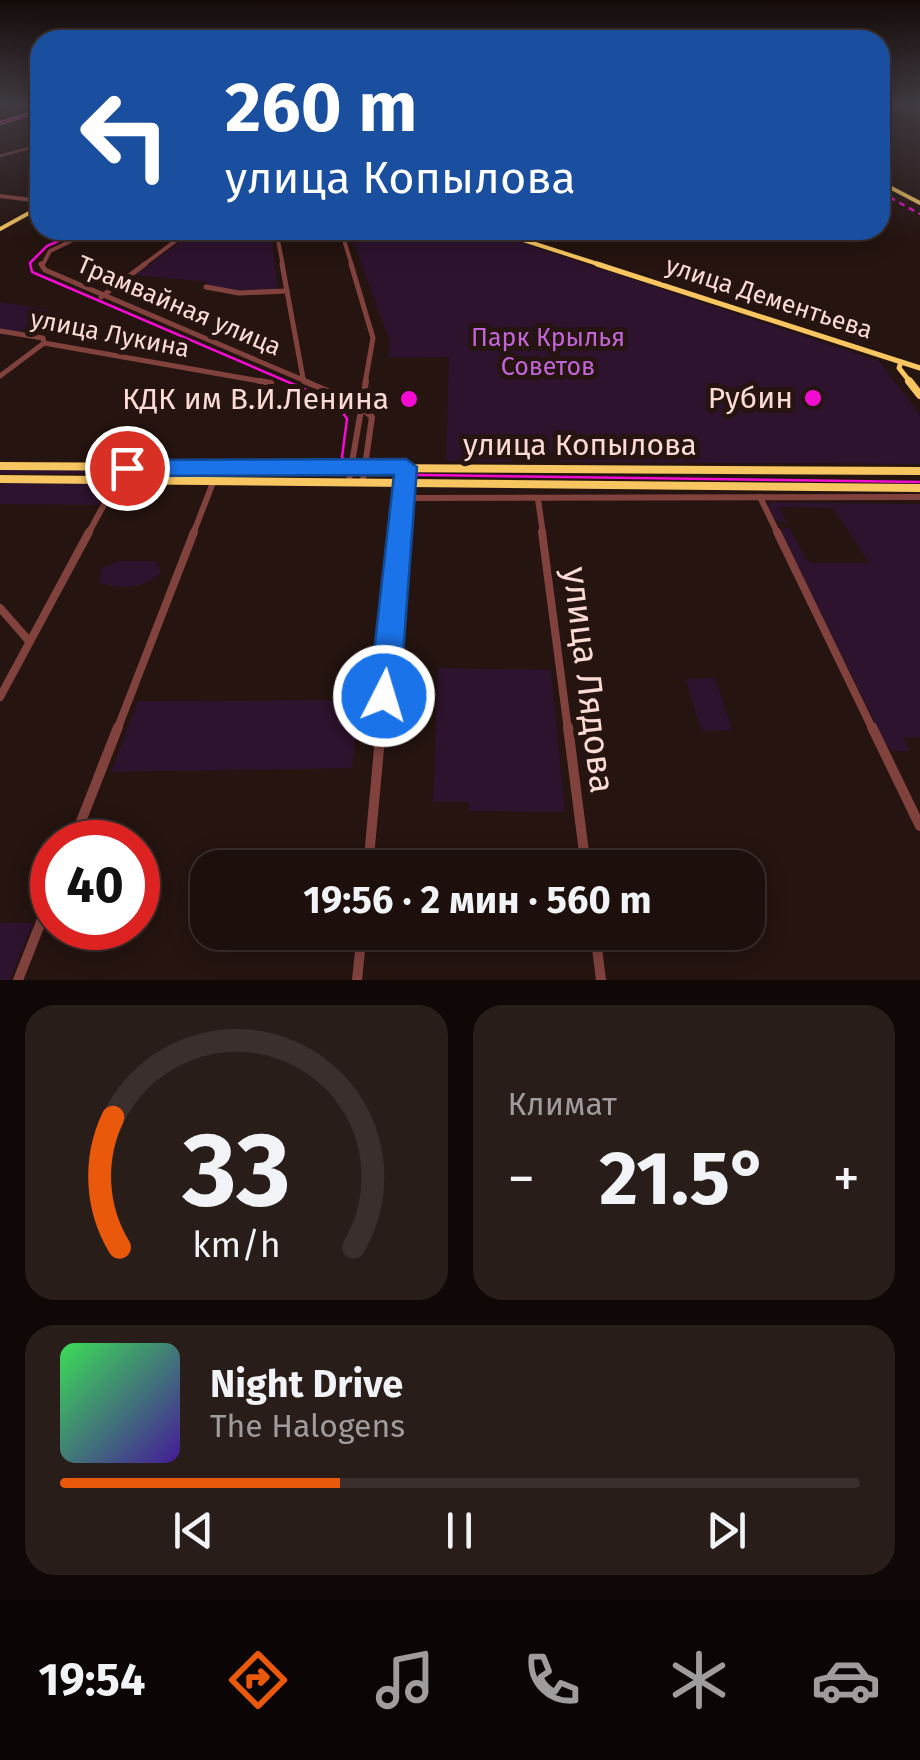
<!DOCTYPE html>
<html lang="ru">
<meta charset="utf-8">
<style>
:root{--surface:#1c0f0c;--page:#291d1a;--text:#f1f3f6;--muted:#a09c9d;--line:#3a2f2d;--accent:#ea580c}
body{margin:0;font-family:"Fira Sans",sans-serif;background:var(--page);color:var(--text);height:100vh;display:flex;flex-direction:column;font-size:38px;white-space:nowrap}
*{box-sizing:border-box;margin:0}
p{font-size:32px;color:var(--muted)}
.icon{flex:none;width:55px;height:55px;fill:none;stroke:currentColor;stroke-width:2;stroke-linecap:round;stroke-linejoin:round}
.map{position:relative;height:980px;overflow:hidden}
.drawer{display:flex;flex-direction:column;gap:25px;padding:25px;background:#0f0807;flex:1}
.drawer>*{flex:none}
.banner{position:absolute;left:30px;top:30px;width:860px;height:210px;border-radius:30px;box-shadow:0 5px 25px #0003,0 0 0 2px var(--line);background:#1a4fa0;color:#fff;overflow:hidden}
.speed{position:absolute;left:30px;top:820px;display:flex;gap:20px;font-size:50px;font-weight:700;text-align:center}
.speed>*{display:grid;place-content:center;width:130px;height:130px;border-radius:50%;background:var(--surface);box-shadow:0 5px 25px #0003,0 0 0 2px var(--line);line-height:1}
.speed .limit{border:15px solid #d22;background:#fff;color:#111}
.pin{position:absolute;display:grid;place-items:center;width:85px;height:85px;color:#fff;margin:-42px;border:5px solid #fff;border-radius:50%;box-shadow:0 2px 10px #0007}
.me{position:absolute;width:110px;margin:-55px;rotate:5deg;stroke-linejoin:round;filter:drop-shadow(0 0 8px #0008)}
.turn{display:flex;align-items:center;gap:35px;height:210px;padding:0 30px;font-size:45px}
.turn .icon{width:130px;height:130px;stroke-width:2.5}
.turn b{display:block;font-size:70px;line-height:85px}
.big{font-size:75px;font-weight:700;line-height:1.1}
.drawer .card{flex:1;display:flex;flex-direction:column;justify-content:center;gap:15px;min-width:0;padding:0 35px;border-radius:30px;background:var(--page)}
.drawer .dial{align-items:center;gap:0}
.dial svg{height:260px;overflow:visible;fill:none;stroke:var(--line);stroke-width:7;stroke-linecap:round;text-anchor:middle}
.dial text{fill:var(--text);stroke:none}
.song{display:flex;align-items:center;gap:30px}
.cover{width:120px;height:120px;border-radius:15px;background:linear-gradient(135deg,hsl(130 70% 55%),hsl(260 70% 35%))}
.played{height:10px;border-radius:5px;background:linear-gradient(90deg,var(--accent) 35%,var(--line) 35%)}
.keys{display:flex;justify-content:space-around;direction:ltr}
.heat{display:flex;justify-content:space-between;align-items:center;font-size:55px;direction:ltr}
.drawer .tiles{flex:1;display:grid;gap:25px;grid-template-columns:1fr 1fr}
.card:last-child{grid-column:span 2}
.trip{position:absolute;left:190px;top:850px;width:575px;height:100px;border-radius:30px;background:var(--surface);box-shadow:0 5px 25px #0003,0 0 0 2px var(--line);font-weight:700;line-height:100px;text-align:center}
.menu{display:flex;height:160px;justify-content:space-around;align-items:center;background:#0b0605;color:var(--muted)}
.menu .icon{width:70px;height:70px}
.menu .active{color:var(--accent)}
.menu b{font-size:45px;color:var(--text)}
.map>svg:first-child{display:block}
.green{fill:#2e132e}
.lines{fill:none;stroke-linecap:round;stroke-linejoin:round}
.minor-far5{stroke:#81423d;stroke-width:2.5}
.minor-far4{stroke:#81423d;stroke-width:4}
.minor-far3{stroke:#81423d;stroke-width:5}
.minor-far2{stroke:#81423d;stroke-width:6}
.minor-far1{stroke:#81423d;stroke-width:8}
.minor{stroke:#81423d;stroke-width:10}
.major-far2{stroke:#f8c661;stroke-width:4}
.major-far1{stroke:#f8c661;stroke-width:5}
.major{stroke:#f8c661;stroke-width:8}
.tram{stroke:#f30bd2;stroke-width:2.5}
.rail{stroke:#f30bd2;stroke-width:2.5;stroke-dasharray:6 5;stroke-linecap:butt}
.route{fill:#1a73e8;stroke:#114b97;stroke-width:2.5}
.poi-dot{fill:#f30bd2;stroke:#251410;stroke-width:4}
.labels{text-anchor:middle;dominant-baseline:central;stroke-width:10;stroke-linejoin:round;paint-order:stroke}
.far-street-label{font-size:25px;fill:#fddbd5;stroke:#251410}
.far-park-label{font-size:25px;fill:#c264da;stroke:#251410}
.poi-label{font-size:30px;fill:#fddbd5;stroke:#251410;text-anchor:end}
.street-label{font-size:30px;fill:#fddbd5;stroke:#251410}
.near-street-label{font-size:35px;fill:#fddbd5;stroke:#251410}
</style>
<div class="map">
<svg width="920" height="980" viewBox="0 0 920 980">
<rect width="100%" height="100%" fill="#251410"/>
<g class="green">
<path d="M 196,230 L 271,230 L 278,291 L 251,292 L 207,286 L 207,282 L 135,275 Z"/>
<path d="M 349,230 L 483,230 L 879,361 L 920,415 L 920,464 L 560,462 C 552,446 533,447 517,450 L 511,462 L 446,461 L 449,357 L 389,358 L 390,342 Z"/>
<path d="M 0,302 L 50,310 L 18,333 L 0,330 Z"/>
<path d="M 0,470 L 317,471 L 338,473 L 0,474 Z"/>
<path d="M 12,482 L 109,483 L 113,485 L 99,505 L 0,504 L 0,485 Z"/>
<path d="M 771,502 L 920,504 L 920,737 L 903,738 L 910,751 L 893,751 L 885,743 L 780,530 L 789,527 L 805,558 L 813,563 L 869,563 L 833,508 L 779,507 L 787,523 L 775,520 L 768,505 Z"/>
<path d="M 119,561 L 156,561 L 161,572 C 148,589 117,590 99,582 L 102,568 Z"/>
<path d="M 438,668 L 551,670 L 565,812 L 469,811 L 468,802 L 433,802 Z"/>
<path d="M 715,678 L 732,730 L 701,731 L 686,679 Z"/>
<path d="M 360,700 L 352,768 L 111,772 L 138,701 Z"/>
<path d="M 0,923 L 33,923 L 10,980 L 0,980 Z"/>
</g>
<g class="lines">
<g class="minor-far5">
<path d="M 19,104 L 35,106"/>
<path d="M 0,156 L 40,145"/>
</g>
<g class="minor-far4">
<path d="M 0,196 L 40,201"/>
<path d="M 276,230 L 283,266"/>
<path d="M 309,230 L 335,230"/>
<path d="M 341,230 L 352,266"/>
<path d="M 42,266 L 50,251 L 94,230"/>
<path d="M 142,266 L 190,230"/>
</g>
<g class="minor-far3">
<path d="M 41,264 L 45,270 L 310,383"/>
<path d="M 282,264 L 303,378"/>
<path d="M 351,264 L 373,338 L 365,383"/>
<path d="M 206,287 L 239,293 L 287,291"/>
<path d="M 101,297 L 145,264"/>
<path d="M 0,331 L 43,338 L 44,343 L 271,383"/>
<path d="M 0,376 L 44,343"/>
</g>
<g class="minor-far2">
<path d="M 259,381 L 271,383"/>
<path d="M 304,381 L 356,403 L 372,417 L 363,480"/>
<path d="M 349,480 L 366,381"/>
<path d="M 760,497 L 778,534"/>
<path d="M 403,498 L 920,497"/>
<path d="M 538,499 L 543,534"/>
<path d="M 88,534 L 118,479"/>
<path d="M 193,534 L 214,480"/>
<path d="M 400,534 L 406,467"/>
</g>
<g class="minor-far1">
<path d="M 542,532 L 568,730"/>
<path d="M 777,532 L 873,730"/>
<path d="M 0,608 L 29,641"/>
<path d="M 0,697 L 89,532"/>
<path d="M 117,730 L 194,532"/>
<path d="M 381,730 L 400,532"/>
</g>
<g class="minor">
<path d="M 568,727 L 586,868"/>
<path d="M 872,727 L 920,826"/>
<path d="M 73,842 L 118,727"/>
<path d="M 368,868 L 381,727"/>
<path d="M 595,932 L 601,980"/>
<path d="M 18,980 L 52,894"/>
<path d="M 357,980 L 362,932"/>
</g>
<g class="major-far2">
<path d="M 0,123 L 40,111"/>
<path d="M 880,182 L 920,203"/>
<path d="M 0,229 L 40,207"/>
<path d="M 492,230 L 604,266"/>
</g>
<g class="major-far1">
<path d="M 597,264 L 920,368"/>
<path d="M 901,362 L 899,368 L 911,383"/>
</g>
<g class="major">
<path d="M 909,381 L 920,395"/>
<path d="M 0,466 L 920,471"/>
<path d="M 0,479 L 920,488"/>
</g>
<g class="tram">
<path d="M 0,123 L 40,112"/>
<path d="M 83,230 L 47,246 L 30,263 L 32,272 L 337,403 L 347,419 L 342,457 L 357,474 L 920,482"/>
</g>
<path class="rail" d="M 880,192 L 920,214"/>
</g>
<linearGradient id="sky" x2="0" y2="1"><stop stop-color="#140b09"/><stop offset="0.43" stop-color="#403a42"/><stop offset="1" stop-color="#403a42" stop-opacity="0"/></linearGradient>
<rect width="920" height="241" fill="url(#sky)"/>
<path class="route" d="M 406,459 L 417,467 L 400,696 L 395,706 L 384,710 L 374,706 L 369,696 L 394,475 L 127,476 L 116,468 L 127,460 Z"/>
<g class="poi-dot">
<circle cx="813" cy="398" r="10"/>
<circle cx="409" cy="399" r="10"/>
</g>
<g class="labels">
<g class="far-street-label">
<text transform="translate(769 298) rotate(18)">улица Дементьева</text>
<text transform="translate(179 306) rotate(23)">Трамвайная улица</text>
<text transform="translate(110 334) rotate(11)">улица Лукина</text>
</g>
<g class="far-park-label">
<text x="548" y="338">Парк Крылья<tspan x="548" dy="29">Советов</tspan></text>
</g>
<g class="poi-label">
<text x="793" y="398">Рубин</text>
<text x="389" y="399">КДК им В.И.Ленина</text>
</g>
<g class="street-label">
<text x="580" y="445">улица Копылова</text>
</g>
<g class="near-street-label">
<text transform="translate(589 680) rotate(83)">улица Лядова</text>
</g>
</g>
</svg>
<div class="speed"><div class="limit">40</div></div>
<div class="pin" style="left:127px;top:468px;background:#d93025"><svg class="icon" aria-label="arrive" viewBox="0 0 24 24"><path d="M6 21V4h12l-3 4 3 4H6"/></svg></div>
<svg class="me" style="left:384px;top:696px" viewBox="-20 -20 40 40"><circle r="17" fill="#1a73e8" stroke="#fff" stroke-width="3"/><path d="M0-11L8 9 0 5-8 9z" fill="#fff"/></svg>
<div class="trip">19:56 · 2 мин · 560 m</div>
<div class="banner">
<div class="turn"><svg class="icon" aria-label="left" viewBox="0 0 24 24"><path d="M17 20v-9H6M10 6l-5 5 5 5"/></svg><div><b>260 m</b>улица Копылова</div></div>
</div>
</div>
<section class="drawer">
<div class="tiles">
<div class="card dial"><svg viewBox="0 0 100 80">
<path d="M14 69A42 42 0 1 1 86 69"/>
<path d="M14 69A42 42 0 0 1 12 29" stroke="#ea580c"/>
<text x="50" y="56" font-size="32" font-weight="700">33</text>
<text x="50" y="72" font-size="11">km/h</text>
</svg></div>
<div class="card"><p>Климат</p>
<div class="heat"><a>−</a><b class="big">21.5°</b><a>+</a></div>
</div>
<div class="card">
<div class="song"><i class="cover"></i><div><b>Night Drive</b><p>The Halogens</p></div></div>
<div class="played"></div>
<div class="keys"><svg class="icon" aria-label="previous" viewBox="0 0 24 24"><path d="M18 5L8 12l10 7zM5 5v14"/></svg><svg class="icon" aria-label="pause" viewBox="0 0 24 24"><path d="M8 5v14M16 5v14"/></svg><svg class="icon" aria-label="next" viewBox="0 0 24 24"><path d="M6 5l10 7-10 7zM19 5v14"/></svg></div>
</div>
</div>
</section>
<nav class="menu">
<b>19:54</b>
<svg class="icon active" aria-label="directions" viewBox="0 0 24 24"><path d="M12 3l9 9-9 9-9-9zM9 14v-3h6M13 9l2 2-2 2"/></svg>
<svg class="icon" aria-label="music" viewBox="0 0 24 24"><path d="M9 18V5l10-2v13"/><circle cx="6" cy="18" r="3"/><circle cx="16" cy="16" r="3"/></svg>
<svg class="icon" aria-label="phone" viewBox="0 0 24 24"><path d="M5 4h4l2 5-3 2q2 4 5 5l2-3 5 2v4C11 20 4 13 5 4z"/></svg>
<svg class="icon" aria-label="climate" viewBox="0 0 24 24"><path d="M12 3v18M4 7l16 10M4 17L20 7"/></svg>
<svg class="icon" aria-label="car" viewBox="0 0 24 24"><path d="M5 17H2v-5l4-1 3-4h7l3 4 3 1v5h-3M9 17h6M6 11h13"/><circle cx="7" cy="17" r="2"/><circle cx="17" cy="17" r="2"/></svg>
</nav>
